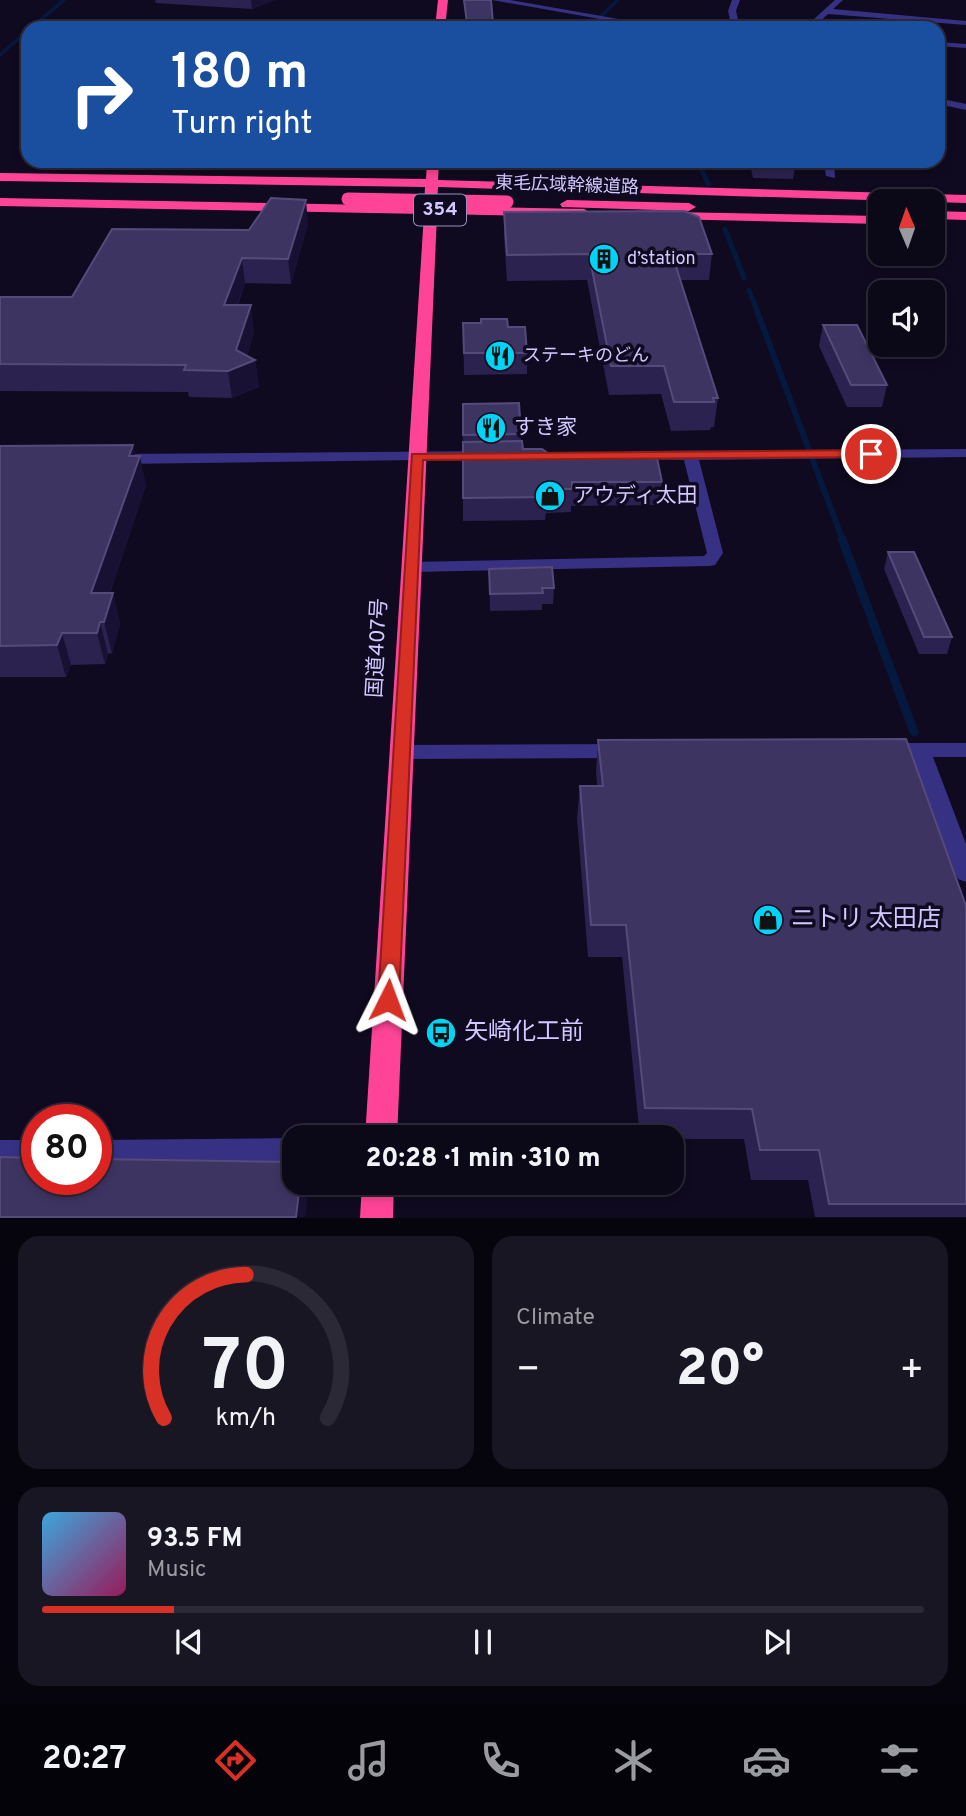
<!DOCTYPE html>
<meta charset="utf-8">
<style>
:root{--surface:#0b0817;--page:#191624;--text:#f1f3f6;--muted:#9a9aa1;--line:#2b2936;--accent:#d93025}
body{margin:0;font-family:Overpass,"Noto Sans JP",sans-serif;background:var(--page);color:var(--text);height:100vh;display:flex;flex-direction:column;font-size:26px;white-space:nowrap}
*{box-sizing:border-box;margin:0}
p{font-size:23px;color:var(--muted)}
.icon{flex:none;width:38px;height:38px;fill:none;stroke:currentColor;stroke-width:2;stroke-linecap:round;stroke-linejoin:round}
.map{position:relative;height:1218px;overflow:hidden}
.sheet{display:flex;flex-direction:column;gap:18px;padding:18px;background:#06040d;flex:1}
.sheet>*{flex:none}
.top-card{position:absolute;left:21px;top:21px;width:924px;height:147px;border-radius:21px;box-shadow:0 4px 10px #0003,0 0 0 2px var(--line);background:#1a4fa0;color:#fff;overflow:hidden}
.needle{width:46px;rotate:358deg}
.controls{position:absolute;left:868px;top:189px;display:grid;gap:14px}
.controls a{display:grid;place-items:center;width:77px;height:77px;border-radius:14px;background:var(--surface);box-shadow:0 4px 10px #0003,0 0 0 2px var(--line);font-size:35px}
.speed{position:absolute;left:21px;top:1104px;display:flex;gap:14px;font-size:35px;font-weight:700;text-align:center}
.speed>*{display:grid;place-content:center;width:91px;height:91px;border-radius:50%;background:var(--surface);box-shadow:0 4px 10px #0003,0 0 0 2px var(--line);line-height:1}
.speed .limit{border:10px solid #d22;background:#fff;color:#111}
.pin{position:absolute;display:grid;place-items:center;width:60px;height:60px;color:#fff;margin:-30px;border:4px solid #fff;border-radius:50%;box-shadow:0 2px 7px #0007}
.me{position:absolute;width:77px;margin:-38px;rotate:3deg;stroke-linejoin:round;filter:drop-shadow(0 0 5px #0008)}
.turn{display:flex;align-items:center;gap:24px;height:147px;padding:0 35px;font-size:32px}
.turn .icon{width:91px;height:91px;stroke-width:2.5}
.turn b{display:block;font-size:49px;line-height:60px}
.big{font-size:52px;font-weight:800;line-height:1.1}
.sheet .card{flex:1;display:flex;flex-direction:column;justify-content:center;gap:10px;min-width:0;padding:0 24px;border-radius:21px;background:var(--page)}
.sheet .dial{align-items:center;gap:0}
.dial svg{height:182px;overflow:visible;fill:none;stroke:var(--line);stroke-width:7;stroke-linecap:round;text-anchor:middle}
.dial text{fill:var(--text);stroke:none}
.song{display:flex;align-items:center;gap:21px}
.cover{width:84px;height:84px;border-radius:10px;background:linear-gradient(135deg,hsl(200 70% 55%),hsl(330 70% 35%))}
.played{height:7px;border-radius:4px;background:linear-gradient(90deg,var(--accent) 15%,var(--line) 15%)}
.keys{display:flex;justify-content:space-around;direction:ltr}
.heat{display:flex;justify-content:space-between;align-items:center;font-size:38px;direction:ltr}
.sheet .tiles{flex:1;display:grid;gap:18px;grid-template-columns:1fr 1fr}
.card:last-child{grid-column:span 2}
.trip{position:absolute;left:282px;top:1125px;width:402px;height:70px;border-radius:21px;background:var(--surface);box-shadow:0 4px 10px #0003,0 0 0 2px var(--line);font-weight:800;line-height:70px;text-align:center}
.menu{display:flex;height:112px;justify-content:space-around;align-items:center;background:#040309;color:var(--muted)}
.menu .icon{width:49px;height:49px}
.menu .on{color:var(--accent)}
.menu b{font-size:32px;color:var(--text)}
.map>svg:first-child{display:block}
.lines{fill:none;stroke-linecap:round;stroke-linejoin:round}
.stream-far3{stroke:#05183e;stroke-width:3.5}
.stream-far2{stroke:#05183e;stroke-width:5}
.stream-far1{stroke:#05183e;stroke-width:6}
.stream{stroke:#05183e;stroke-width:9}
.minor{fill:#373183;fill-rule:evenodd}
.highway{fill:#ff4497;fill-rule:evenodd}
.highway-bridge{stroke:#ff4497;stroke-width:13}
.wall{fill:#2c224f}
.shaded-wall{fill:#191134}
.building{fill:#3e3462;stroke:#554b7b;stroke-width:2}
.route{fill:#d93025;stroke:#8d1f18;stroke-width:2}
.labels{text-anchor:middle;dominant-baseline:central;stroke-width:7;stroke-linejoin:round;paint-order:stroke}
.far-street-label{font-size:18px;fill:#d1c9ff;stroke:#0f0a1f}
.far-poi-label{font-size:18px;fill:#d1c9ff;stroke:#0f0a1f;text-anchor:start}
.shield{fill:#0f0a1f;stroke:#9790bc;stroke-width:2}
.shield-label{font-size:19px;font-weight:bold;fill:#d1c9ff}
.poi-label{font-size:21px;fill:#d1c9ff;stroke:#0f0a1f;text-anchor:start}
.street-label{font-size:21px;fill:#d1c9ff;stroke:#0f0a1f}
.near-poi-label{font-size:24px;fill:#d1c9ff;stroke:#0f0a1f;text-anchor:start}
</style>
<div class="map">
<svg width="966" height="1218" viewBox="0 0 966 1218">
<rect width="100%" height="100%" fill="#0f0a1f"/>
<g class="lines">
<g class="stream-far3">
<path d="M 31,28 L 64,0"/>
<path d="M 601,28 L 599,18 L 618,0"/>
<path d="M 0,55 L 28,30"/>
</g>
<g class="stream-far2">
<path d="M 698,161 L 708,184"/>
<path d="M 725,229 L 744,278"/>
<path d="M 749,290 L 758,313"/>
</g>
<path class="stream-far1" d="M 757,311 L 843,541"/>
<path class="stream" d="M 842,539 L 914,732"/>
<g class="minor">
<path d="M 492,0 L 510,0 L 670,28 L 651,28 Z"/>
<path d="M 732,0 L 740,0 L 736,11 L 740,28 L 732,28 L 728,11 Z"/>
<path d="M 835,0 L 843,0 L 833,9 L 966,21 L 966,25 L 828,14 L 813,28 L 804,28 Z"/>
<path d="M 938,42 L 966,44 L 966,48 L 938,46 Z"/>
<path d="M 938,98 L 966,104 L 966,110 L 938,104 Z"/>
<path d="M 824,161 L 834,161 L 835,178 L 826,176 Z"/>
<path d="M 966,449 L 966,457 L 699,460 L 723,553 L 715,565 L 709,566 L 412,572 L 404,567 L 412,562 L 704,556 L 707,553 L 684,460 L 628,459 L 625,456 L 628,453 L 633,451 Z"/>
<path d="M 486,451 L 491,453 L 494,456 L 491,459 L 119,464 L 111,459 L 119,454 Z"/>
<path d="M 886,743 L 966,743 L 966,757 L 933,757 L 966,844 L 966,882 L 958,879 L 955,873 L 913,757 L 879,755 L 876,750 L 879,745 Z"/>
<path d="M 620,744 L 627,746 L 630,751 L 627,756 L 620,758 L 402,759 L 395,757 L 392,752 L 395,747 L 402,745 Z"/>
<path d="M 294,1138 L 294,1164 L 96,1166 L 96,1140 Z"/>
<rect x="0" y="1140" width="37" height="26"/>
</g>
<g class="highway">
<path d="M 438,0 L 448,0 L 445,28 L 435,28 Z"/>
<path d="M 427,161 L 439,161 L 438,180 L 966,195 L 966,203 L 438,187 L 437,206 L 584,209 L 591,213 L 584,217 L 437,214 L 397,1138 L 365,1138 L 424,214 L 0,206 L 0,198 L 424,206 L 425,187 L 0,181 L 0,173 L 426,179 Z"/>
<path d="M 567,200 L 689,203 L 696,207 L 689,211 L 562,207 L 560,204 Z"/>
<path d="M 933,211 L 966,212 L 966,220 L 933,219 Z"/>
<path d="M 672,212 L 880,216 L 880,224 L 667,219 L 667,213 Z"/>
<path d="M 362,1183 L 394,1183 L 393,1218 L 360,1218 Z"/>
</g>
<path class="highway-bridge" d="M 348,199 L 507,202"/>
</g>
<g class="wall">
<path d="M 155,0 L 275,0 L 252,9 L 156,3 Z"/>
<path d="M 464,0 L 491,0 L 493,28 L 466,28 Z"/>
<path d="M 749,161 L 793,161 L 795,167 L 793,179 L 753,178 Z"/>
<path d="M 504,212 L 712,254 L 709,280 L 680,280 L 718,398 L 714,427 L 711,427 L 710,430 L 671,431 L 661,394 L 609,395 L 587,280 L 507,281 L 504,237 Z"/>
<path d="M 308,224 L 291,284 L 245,283 L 238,305 L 254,331 L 247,356 L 255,360 L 259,387 L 232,398 L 189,397 L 188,392 L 0,391 L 0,297 L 72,297 L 249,230 Z"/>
<path d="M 463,323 L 508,327 L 527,353 L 527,374 L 464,375 Z"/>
<path d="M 823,325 L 887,385 L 882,407 L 847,407 L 819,346 Z"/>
<path d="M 463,404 L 521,434 L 521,441 L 523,449 L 549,454 L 662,482 L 660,505 L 571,506 L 571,512 L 546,513 L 545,520 L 463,521 Z"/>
<path d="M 133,445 L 135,456 L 146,485 L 110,593 L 113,593 L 120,624 L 112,653 L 108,654 L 105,664 L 71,665 L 66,677 L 0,677 L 0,446 Z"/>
<path d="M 888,552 L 952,637 L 947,654 L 919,654 L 884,569 Z"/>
<path d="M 489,569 L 554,588 L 553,604 L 542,604 L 542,610 L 490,611 Z"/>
<path d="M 598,740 L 966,906 L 966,1217 L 815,1217 L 808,1180 L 751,1180 L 744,1139 L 672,1139 L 672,1138 L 640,1138 L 622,957 L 588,957 L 577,818 L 580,786 L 597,786 L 596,772 Z"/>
</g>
<g class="shaded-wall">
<path d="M 251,0 L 275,0 L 252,9 Z"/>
<path d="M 306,200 L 308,224 L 291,284 L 288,259 Z"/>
<path d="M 242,258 L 245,283 L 228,331 L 224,305 Z"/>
<path d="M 251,305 L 254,331 L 244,365 L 255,360 L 259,387 L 232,398 L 228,371 L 236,350 Z"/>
<path d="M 133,445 L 137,465 L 140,456 L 146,485 L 99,625 L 91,593 Z"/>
<path d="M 113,593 L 120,624 L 112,653 L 104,622 Z"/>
<path d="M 100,622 L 108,654 L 105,664 L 97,633 Z"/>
<path d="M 62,633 L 71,665 L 66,677 L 57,645 Z"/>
<path d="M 300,1183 L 307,1183 L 308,1192 L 305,1217 L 296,1217 Z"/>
</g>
<g class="building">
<path d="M 464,0 L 491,0 L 493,23 L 467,23 Z"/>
<path d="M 754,161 L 793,161 L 795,167 L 755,165 Z"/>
<path d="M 271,198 L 306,200 L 288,259 L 242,258 L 224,305 L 251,305 L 236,350 L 255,360 L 228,371 L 184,370 L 186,365 L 0,364 L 0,297 L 72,297 L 112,229 L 249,230 Z"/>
<path d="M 684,211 L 699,217 L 712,254 L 672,254 L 718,398 L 713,398 L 714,402 L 674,402 L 664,366 L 611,366 L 589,254 L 507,255 L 504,212 Z"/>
<path d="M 481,319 L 507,319 L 508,327 L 525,327 L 527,353 L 464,353 L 463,323 L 481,323 Z"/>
<path d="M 823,325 L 857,325 L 887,385 L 851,385 Z"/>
<path d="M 519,403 L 521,434 L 463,435 L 463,404 Z"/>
<path d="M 522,441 L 523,449 L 542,449 L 549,454 L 656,453 L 662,482 L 572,482 L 572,489 L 546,489 L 546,497 L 463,498 L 463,442 Z"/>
<path d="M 133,445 L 129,456 L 140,456 L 91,593 L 113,593 L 104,622 L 100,622 L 97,633 L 62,633 L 57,645 L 0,646 L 0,446 Z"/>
<path d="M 888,552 L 914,552 L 952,637 L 924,637 Z"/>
<path d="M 552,567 L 554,588 L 542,588 L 543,593 L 490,594 L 489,569 Z"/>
<path d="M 906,739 L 966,906 L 966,1204 L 829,1204 L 819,1150 L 760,1150 L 752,1109 L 645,1108 L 626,925 L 591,925 L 580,786 L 603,786 L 598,740 Z"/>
<path d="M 0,1157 L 37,1158 L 37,1180 L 96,1180 L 96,1159 L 294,1162 L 294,1183 L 300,1183 L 296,1217 L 0,1217 Z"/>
</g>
<path class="route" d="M 871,450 L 878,454 L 876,457 L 423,460 L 399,1000 L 396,1007 L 388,1009 L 381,1007 L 378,1000 L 412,454 Z"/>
<defs>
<g id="building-disc" transform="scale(1.575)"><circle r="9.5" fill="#00d3f4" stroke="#0f0a1f"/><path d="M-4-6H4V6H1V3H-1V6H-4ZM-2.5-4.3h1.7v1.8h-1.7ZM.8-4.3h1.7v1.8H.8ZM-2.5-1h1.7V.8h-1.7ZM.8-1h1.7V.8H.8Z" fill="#111"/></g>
<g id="restaurant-disc" transform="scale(1.575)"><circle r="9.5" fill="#00d3f4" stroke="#0f0a1f"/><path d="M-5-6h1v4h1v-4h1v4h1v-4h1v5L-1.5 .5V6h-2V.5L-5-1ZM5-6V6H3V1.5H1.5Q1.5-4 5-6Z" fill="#111"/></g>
<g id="shop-disc" transform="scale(1.575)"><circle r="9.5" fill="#00d3f4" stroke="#0f0a1f"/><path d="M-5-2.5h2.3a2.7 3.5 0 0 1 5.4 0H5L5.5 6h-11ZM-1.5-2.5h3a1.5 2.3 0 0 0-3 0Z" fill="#111"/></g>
<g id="bus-disc" transform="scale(1.575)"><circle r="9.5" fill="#00d3f4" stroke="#0f0a1f"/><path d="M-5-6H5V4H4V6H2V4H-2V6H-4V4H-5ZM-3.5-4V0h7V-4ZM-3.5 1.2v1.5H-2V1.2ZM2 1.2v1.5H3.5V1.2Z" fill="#111"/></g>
</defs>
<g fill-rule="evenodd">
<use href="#building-disc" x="604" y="259"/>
<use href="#restaurant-disc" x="500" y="356"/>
<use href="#restaurant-disc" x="491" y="428"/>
<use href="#shop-disc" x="550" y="496"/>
<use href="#shop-disc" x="768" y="920"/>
<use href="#bus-disc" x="441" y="1033"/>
</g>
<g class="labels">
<g class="far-street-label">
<text transform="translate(567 186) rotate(2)">東毛広域幹線道路</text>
</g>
<g class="far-poi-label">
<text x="627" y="259">d’station</text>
<text x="523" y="356">ステーキのどん</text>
</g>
<rect class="shield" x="414" y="194.5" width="52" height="31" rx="5"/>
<g class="shield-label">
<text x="440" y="210">354</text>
</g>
<g class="poi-label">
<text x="514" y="428">すき家</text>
<text x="573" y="496">アウディ太田</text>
</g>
<g class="street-label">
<text transform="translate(378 648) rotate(-87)">国道407号</text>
</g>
<g class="near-poi-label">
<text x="791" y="920">ニトリ 太田店</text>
<text x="464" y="1033">矢崎化工前</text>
</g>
</g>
</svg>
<div class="controls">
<a><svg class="needle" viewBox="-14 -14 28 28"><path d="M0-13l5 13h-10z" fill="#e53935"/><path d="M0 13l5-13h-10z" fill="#9a9aa1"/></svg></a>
<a><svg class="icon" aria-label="sound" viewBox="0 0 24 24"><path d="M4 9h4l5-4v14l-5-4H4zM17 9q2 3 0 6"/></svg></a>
</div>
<div class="speed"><div class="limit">80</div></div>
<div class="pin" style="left:871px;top:454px;background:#d93025"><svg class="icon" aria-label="arrive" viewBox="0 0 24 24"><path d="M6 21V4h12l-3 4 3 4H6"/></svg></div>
<svg class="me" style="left:388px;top:1000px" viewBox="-20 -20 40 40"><path d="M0-17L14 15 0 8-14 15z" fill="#d93025" stroke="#fff" stroke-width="4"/></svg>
<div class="trip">20:28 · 1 min · 310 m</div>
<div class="top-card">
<div class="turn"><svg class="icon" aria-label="right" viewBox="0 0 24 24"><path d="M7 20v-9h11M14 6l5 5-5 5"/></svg><div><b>180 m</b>Turn right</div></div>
</div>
</div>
<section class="sheet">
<div class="tiles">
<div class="card dial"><svg viewBox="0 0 100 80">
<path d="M14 69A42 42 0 1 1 86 69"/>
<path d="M14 69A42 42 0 0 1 50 6" stroke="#d93025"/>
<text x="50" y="56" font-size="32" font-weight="700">70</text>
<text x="50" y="72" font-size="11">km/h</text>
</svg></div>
<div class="card"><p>Climate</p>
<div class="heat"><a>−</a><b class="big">20°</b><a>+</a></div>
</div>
<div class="card">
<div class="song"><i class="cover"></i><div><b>93.5 FM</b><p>Music</p></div></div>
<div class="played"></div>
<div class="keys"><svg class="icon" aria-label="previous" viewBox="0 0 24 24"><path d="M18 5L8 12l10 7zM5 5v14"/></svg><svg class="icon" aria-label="pause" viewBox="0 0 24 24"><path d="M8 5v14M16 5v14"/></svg><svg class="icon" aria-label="next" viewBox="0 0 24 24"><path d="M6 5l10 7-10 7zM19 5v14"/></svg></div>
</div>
</div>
</section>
<nav class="menu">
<b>20:27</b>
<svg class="icon on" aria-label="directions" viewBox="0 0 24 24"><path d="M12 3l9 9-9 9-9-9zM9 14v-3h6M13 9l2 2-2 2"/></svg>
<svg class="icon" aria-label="music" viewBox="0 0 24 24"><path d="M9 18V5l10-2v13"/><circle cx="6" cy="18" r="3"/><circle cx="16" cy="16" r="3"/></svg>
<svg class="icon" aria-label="phone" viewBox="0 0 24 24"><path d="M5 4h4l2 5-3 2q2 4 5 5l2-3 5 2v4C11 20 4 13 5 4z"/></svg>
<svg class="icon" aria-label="climate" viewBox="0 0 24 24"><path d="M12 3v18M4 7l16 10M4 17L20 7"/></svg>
<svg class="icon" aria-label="car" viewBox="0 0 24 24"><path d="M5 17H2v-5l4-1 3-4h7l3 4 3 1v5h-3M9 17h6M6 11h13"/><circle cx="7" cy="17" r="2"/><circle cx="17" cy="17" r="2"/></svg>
<svg class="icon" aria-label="filters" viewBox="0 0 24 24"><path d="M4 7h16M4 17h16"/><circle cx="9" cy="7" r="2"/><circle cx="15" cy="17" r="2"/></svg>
</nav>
